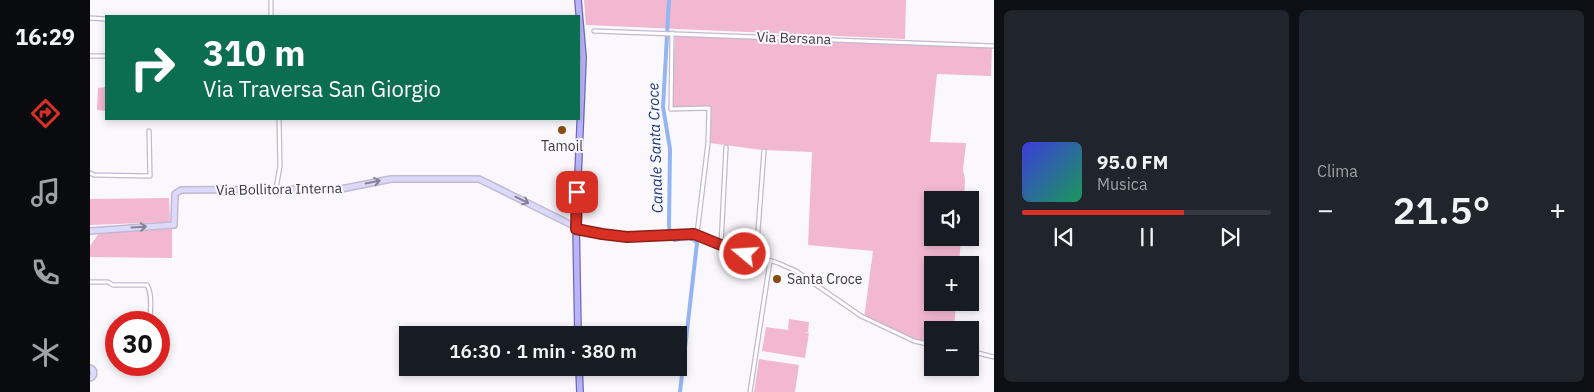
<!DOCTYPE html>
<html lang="it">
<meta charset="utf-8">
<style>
:root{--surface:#171b24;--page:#20242c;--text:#f1f3f6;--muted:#9ea1a6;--line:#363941;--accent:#d93025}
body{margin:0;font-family:"IBM Plex Sans",sans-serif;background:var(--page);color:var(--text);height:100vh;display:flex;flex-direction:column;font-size:19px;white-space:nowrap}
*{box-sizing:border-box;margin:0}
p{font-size:16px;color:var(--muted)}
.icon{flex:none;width:28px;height:28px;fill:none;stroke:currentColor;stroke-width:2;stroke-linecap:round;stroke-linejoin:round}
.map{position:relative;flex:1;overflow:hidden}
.side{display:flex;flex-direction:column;gap:10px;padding:10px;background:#0d0f14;width:600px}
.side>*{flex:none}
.guide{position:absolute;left:15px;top:15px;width:475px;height:105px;border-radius:0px;box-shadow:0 2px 8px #0003;background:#0b6e4f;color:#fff;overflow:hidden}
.fabs{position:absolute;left:834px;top:191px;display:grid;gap:10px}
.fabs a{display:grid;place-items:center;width:55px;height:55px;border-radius:0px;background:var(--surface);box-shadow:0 2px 8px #0003;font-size:25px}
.speed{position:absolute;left:15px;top:311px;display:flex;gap:10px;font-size:25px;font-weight:700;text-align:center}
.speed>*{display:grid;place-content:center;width:65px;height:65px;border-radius:50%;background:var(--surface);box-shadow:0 2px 8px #0003;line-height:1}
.speed .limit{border:8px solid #d22;background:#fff;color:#111}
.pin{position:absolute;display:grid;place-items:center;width:42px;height:42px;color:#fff;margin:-21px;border-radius:10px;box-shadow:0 2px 8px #0006}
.me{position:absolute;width:55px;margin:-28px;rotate:288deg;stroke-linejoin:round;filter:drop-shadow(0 0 4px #0008)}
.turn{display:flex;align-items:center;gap:18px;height:105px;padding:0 15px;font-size:22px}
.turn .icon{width:65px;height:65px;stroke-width:2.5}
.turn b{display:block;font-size:35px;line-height:42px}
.big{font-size:38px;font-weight:600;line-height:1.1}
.side .widget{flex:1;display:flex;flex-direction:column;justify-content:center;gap:8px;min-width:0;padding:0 18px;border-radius:8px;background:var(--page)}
.song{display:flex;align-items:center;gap:15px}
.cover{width:60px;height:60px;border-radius:8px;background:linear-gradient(135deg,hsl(240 70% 55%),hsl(150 70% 35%))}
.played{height:5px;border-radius:2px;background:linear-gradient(90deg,var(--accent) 65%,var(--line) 65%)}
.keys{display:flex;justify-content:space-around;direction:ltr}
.heat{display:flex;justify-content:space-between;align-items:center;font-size:28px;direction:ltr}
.side .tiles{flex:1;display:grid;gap:10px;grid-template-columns:repeat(2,1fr)}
.trip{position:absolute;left:309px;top:326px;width:288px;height:50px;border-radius:0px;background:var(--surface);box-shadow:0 2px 8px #0003;font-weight:600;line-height:50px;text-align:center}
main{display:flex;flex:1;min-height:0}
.tab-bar{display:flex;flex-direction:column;width:90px;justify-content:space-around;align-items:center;background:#090b0e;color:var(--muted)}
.tab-bar .icon{width:35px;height:35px}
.tab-bar .selected{color:var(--accent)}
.tab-bar b{font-size:22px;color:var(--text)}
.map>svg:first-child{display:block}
.green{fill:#f2b8d1}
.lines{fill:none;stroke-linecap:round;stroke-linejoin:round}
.canal{stroke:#93b5f2;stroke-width:4}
.street-casing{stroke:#c3b8ce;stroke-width:5.5}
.secondary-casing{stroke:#c3b8ce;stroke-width:8}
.primary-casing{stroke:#7169b7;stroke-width:8}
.street{stroke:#fff;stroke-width:3}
.secondary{stroke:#dcdafc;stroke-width:5}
.primary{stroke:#bab5f9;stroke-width:5.5}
.oneway{stroke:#858296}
.route-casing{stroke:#8d1f18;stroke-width:12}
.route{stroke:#d93025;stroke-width:9}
.poi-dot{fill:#8a4b11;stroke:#faf8fd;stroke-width:2}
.labels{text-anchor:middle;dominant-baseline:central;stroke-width:4;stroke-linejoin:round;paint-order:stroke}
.street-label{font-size:14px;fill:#3e3a43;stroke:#faf8fd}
.poi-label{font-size:14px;fill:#3e3a43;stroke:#faf8fd}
.water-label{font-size:15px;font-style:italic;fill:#16387e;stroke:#faf8fd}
</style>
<main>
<nav class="tab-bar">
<b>16:29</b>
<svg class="icon selected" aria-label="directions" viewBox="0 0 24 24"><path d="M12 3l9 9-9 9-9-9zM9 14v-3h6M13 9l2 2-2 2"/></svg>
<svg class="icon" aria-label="music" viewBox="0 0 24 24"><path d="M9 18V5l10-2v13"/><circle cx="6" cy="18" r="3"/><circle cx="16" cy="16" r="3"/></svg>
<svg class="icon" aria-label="phone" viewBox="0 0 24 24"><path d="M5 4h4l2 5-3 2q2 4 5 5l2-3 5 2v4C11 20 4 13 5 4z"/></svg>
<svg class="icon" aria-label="climate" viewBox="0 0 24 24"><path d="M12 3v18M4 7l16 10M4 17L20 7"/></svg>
</nav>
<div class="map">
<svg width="904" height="392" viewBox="0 0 904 392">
<rect width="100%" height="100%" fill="#faf8fd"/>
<g class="green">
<path d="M 494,0 L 816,0 L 815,39 L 496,25 Z"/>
<path d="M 585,35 L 902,47 L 901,76 L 847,74 L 840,142 L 876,143 L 873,170 L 875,179 L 874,200 L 842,200 L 842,238 L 871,238 L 869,265 L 842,265 L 842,302 L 866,303 L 864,330 L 842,330 L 842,346 L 823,343 L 799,328 L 774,319 L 783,251 L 718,245 L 722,152 L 672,150 L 620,143 L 621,106 L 582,107 Z"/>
<path d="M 16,87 L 16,111 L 7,110 L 8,88 Z"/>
<path d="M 79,198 L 80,222 L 0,225 L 0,199 Z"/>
<path d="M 82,229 L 82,258 L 0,257 L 0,246 L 10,232 Z"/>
<path d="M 699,319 L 719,322 L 718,332 L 715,332 L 719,333 L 715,358 L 672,351 L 676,327 L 698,330 Z"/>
<path d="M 669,359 L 709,365 L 705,392 L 664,392 Z"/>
</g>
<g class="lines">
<path class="canal" d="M 579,0 L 573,107 L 580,149 L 579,225 L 580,237 L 584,240 C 591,239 602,235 607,243 L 590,392"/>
<g class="street-casing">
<g id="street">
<path d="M 181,0 L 181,16"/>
<path d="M 0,18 L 16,19"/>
<path d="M 504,31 L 904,46"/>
<path d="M 582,33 L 581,109 L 619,108 L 618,143 L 607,234"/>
<path d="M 0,56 L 16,56"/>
<path d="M 0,173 L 4,175 L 60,176 L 59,131"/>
<path d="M 186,189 L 190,166 L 189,119"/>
<path d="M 486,229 L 512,234 L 537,237 L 595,233 L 607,234 L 631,245 L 688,263 L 706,271 L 771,316 L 824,341 L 842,345"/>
<path d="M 631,245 L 636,147"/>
<path d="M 666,257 L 674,151"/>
<path d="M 0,282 L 18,282 L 23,285 L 57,285 C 63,295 60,312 60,322"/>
<path d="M 880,351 L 904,357"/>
<path d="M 660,392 L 680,261"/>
</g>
</g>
<g class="secondary-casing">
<g id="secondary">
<path d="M 0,231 L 84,225 L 85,194 L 91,190 L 251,189 L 301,179 L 389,179 L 482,225 L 486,229"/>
<path d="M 0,368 C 5,370 5,376 0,378"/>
</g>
</g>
<g class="primary-casing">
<g id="primary">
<path d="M 488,0 L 493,57 L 486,224 L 488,335"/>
<path d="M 489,368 L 490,392"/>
</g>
</g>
<use href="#street" class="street"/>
<use href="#secondary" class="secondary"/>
<use href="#primary" class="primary"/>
</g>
<defs><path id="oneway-shaft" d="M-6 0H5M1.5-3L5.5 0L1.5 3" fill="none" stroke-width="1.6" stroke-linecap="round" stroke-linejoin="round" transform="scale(1.25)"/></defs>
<g class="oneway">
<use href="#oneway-shaft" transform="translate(283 182) rotate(-12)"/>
<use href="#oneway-shaft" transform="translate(432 200) rotate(26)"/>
<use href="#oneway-shaft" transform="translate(49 227) rotate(-3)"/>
</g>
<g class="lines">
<g class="route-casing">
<path id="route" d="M 487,192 L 486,229 L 512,234 L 537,237 L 604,234 L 631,245 L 655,254"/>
</g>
<use href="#route" class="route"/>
</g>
<g class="poi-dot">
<circle cx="472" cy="130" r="5"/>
<circle cx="687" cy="279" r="5"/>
</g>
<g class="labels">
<g class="street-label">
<text transform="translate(704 38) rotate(2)">Via Bersana</text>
<text transform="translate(189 189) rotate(-1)">Via Bollitora Interna</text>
</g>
<g class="poi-label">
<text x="472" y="146">Tamoil</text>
<text x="697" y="279" text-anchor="start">Santa Croce</text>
</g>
<g class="water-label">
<text transform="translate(565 148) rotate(-92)">Canale Santa Croce</text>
</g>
</g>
</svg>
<div class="fabs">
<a><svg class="icon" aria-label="sound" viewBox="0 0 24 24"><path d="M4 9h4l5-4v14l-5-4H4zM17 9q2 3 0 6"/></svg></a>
<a>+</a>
<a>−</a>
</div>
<div class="speed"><div class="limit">30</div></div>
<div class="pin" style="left:487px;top:192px;background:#d93025"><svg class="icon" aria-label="arrive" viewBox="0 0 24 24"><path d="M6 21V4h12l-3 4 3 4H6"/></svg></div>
<svg class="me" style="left:655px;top:254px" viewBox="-20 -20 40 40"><circle r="17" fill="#d93025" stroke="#fff" stroke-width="3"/><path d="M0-11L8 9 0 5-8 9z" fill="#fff"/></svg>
<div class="trip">16:30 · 1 min · 380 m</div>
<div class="guide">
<div class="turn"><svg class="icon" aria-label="right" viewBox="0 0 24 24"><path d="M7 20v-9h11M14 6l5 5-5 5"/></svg><div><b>310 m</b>Via Traversa San Giorgio</div></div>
</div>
</div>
<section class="side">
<div class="tiles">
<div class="widget">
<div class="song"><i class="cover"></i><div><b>95.0 FM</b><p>Musica</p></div></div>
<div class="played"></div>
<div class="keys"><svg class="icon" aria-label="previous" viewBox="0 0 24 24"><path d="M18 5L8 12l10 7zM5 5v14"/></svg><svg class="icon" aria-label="pause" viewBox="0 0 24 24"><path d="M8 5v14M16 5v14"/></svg><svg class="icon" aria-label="next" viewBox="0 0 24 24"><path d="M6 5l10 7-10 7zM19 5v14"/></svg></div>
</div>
<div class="widget"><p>Clima</p>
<div class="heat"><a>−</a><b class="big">21.5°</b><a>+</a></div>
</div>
</div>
</section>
</main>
